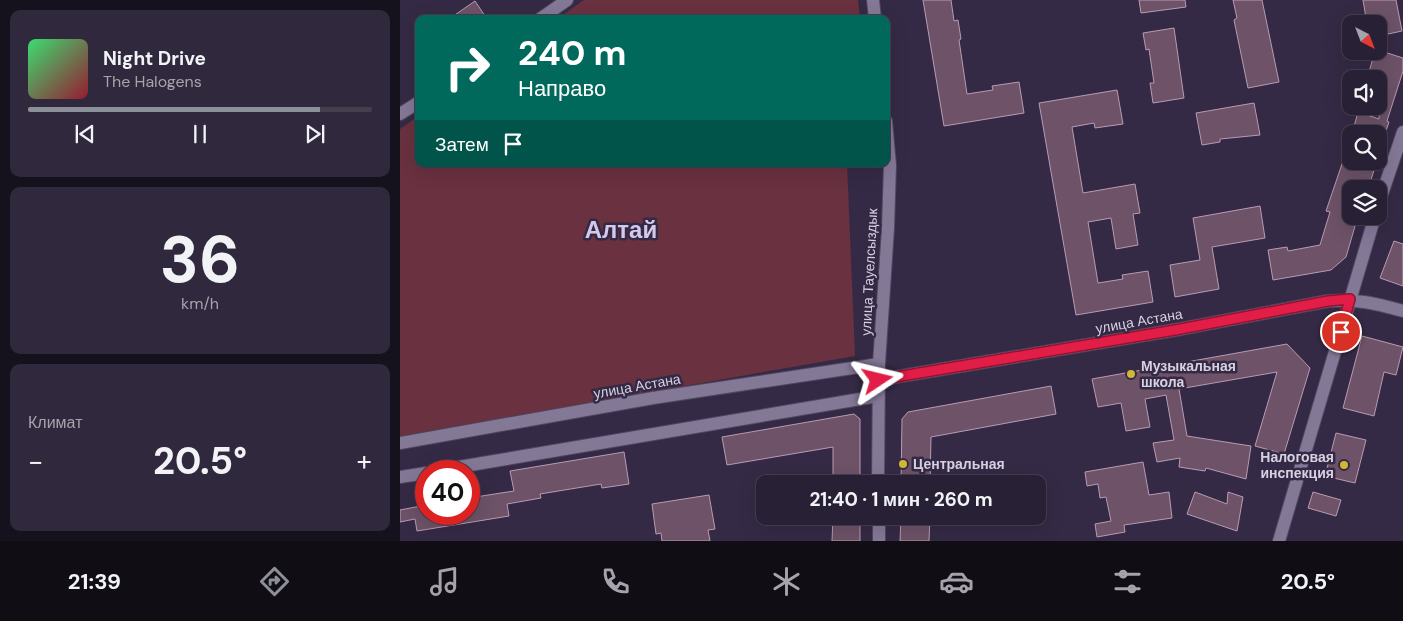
<!DOCTYPE html>
<html lang="ru">
<meta charset="utf-8">
<style>
:root{--surface:#282034;--page:#30283c;--text:#f1f3f6;--muted:#a5a3ac;--line:#443e4f;--accent:#8c9099}
body{margin:0;font-family:"DM Sans",sans-serif;background:var(--page);color:var(--text);height:100vh;display:flex;flex-direction:column;font-size:19px;white-space:nowrap}
*{box-sizing:border-box;margin:0}
p{font-size:16px;color:var(--muted)}
.icon{flex:none;width:28px;height:28px;fill:none;stroke:currentColor;stroke-width:2;stroke-linecap:round;stroke-linejoin:round}
.map{position:relative;flex:1;overflow:hidden}
.panel{display:flex;flex-direction:column;gap:10px;padding:10px;background:#16121d;width:400px}
.panel>*{flex:none}
.banner{position:absolute;left:15px;top:15px;width:475px;height:152px;border-radius:10px;box-shadow:0 5px 20px #0002,0 0 0 1px var(--line);background:#00695c;color:#fff;overflow:hidden}
.needle{width:32px;rotate:138deg}
.fabs{position:absolute;left:942px;top:15px;display:grid;gap:10px}
.fabs a{display:grid;place-items:center;width:45px;height:45px;border-radius:10px;background:var(--surface);box-shadow:0 5px 20px #0002,0 0 0 1px var(--line);font-size:25px}
.speed{position:absolute;left:15px;top:460px;display:flex;gap:10px;font-size:25px;font-weight:700;text-align:center}
.speed>*{display:grid;place-content:center;width:65px;height:65px;border-radius:50%;background:var(--surface);box-shadow:0 5px 20px #0002,0 0 0 1px var(--line);line-height:1}
.speed .limit{border:8px solid #d22;background:#fff;color:#111}
.pin{position:absolute;display:grid;place-items:center;width:42px;height:42px;color:#fff;margin:-21px;border:2px solid #fff;border-radius:50%;box-shadow:0 1px 5px #0007}
.me{position:absolute;width:55px;margin:-28px;rotate:80deg;stroke-linejoin:round;filter:drop-shadow(0 0 4px #0008)}
.turn{display:flex;align-items:center;gap:18px;height:105px;padding:0 20px;font-size:22px}
.turn .icon{width:65px;height:65px;stroke-width:2.5}
.turn b{display:block;font-size:35px;line-height:42px}
.then{display:flex;align-items:center;height:48px;padding:0 20px;background:#0003;gap:10px;font-size:19px}
.big{font-size:38px;font-weight:700;line-height:1.1}
.panel .tile{flex:1;display:flex;flex-direction:column;justify-content:center;gap:8px;min-width:0;padding:0 18px;border-radius:10px;background:var(--page)}
.panel .dial{align-items:center;gap:0}
.dial b{font-size:65px;line-height:1}
.song{display:flex;align-items:center;gap:15px}
.cover{width:60px;height:60px;border-radius:8px;background:linear-gradient(135deg,hsl(140 70% 55%),hsl(350 70% 35%))}
.played{height:5px;border-radius:2px;background:linear-gradient(90deg,var(--accent) 85%,var(--line) 85%)}
.keys{display:flex;justify-content:space-around;direction:ltr}
.heat{display:flex;justify-content:space-between;align-items:center;font-size:28px;direction:ltr}
.trip{position:absolute;left:356px;top:475px;width:290px;height:50px;border-radius:10px;background:var(--surface);box-shadow:0 5px 20px #0002,0 0 0 1px var(--line);font-weight:700;line-height:50px;text-align:center}
.tab-bar{display:flex;height:80px;justify-content:space-around;align-items:center;background:#100d15;color:var(--muted)}
.tab-bar .icon{width:35px;height:35px}
.tab-bar .on{color:var(--accent)}
.tab-bar b{font-size:22px;color:var(--text)}
main{display:flex;flex:1;min-height:0}
.map>svg:first-child{display:block}
.green{fill:#6a3140}
.building{fill:#6d5268;stroke:#b99bb3}
.lines{fill:none;stroke-linecap:round;stroke-linejoin:round}
.minor-casing{stroke:#51475e;stroke-width:14}
.tertiary-casing{stroke:#51475e;stroke-width:14}
.minor{stroke:#847897;stroke-width:12}
.tertiary{stroke:#847897;stroke-width:12}
.route-casing{stroke:#92132f;stroke-width:12}
.route{stroke:#e11d48;stroke-width:9}
.poi-dot{fill:#d0b736;stroke:#352a45;stroke-width:2}
.labels{text-anchor:middle;dominant-baseline:central;stroke-width:5;stroke-linejoin:round;paint-order:stroke}
.street-label{font-size:14px;fill:#d7d1e2;stroke:#352a45}
.poi-label{font-size:14px;font-weight:bold;fill:#d7d1e2;stroke:#352a45;text-anchor:start}
.town-label{font-size:24px;font-weight:bold;fill:#d5c9eb;stroke:#352a45}
</style>
<main>
<section class="panel">
<div class="tile">
<div class="song"><i class="cover"></i><div><b>Night Drive</b><p>The Halogens</p></div></div>
<div class="played"></div>
<div class="keys"><svg class="icon" aria-label="previous" viewBox="0 0 24 24"><path d="M18 5L8 12l10 7zM5 5v14"/></svg><svg class="icon" aria-label="pause" viewBox="0 0 24 24"><path d="M8 5v14M16 5v14"/></svg><svg class="icon" aria-label="next" viewBox="0 0 24 24"><path d="M6 5l10 7-10 7zM19 5v14"/></svg></div>
</div>
<div class="tile dial"><b>36</b><p>km/h</p></div>
<div class="tile"><p>Климат</p>
<div class="heat"><a>−</a><b class="big">20.5°</b><a>+</a></div>
</div>
</section>
<div class="map">
<svg width="1003" height="541" viewBox="0 0 1003 541">
<rect width="100%" height="100%" fill="#352a45"/>
<g class="green">
<path d="M 184,0 L 458,0 L 460,19 L 157,19 Z"/>
<path d="M 19,116 L 19,164 L 447,164 L 455,356 L 0,436 L 0,129 Z"/>
</g>
<g class="building">
<path d="M 523,0 L 551,0 L 554,21 L 558,20 L 561,39 L 559,40 L 567,94 L 593,90 L 592,86 L 619,82 L 624,113 L 544,126 Z"/>
<path d="M 739,0 L 785,0 L 786,7 L 741,13 Z"/>
<path d="M 833,0 L 862,0 L 879,82 L 848,88 L 834,20 L 837,18 Z"/>
<path d="M 963,0 L 996,0 L 1002,31 L 979,36 L 979,24 L 967,24 Z"/>
<path d="M 75,1 L 87,19 L 49,19 Z"/>
<path d="M 774,28 L 784,98 L 753,103 L 750,83 L 754,83 L 749,49 L 746,50 L 743,33 Z"/>
<path d="M 975,51 L 981,51 L 1003,58 L 1003,71 L 987,121 L 989,122 L 985,134 L 984,134 L 981,141 L 979,141 L 979,134 L 954,134 L 955,130 L 953,130 L 958,112 L 979,119 L 979,79 L 967,79 Z"/>
<path d="M 717,90 L 723,124 L 695,128 L 694,123 L 672,127 L 683,193 L 735,184 L 740,213 L 733,214 L 738,245 L 716,249 L 711,218 L 688,222 L 698,283 L 723,279 L 722,275 L 748,271 L 753,302 L 676,315 L 639,103 Z"/>
<path d="M 854,103 L 860,135 L 820,139 L 820,142 L 802,145 L 796,113 Z"/>
<path d="M 943,161 L 977,161 L 968,189 L 951,184 L 951,216 L 958,216 L 946,257 L 931,270 L 873,280 L 868,250 L 887,247 L 888,251 L 920,245 L 930,212 L 926,211 Z"/>
<path d="M 860,206 L 865,238 L 812,247 L 819,289 L 775,297 L 770,265 L 800,260 L 793,218 Z"/>
<path d="M 994,241 L 1003,244 L 1003,286 L 980,278 Z"/>
<path d="M 962,336 L 1003,347 L 996,375 L 984,372 L 974,416 L 943,408 Z"/>
<path d="M 887,344 L 910,368 L 884,454 L 855,446 L 877,372 L 779,389 L 787,436 L 851,446 L 846,479 L 806,468 L 805,471 L 779,467 L 780,458 L 757,462 L 753,443 L 774,440 L 766,395 L 745,399 L 750,427 L 726,431 L 721,403 L 698,407 L 692,379 Z"/>
<path d="M 651,386 L 656,414 L 531,437 L 530,484 L 501,484 L 502,419 L 508,412 Z"/>
<path d="M 454,414 L 460,419 L 460,484 L 433,484 L 433,447 L 327,465 L 322,437 Z"/>
<path d="M 936,433 L 966,440 L 955,483 L 925,476 Z"/>
<path d="M 224,452 L 229,484 L 202,488 L 201,484 L 140,494 L 141,498 L 107,504 L 109,516 L 17,531 L 15,519 L 0,522 L 0,510 L 26,505 L 26,514 L 69,514 L 69,498 L 114,491 L 110,471 Z"/>
<path d="M 743,462 L 749,495 L 769,492 L 772,518 L 724,525 L 725,532 L 697,537 L 695,524 L 711,521 L 706,497 L 700,498 L 698,484 L 687,486 L 685,472 Z"/>
<path d="M 795,492 L 827,504 L 828,492 L 843,497 L 837,531 L 787,514 Z"/>
<path d="M 913,492 L 941,500 L 936,516 L 908,508 Z"/>
<path d="M 309,495 L 315,529 L 308,530 L 310,541 L 262,541 L 261,533 L 256,534 L 252,504 Z"/>
<path d="M 433,516 L 460,516 L 460,541 L 432,541 Z"/>
<path d="M 501,516 L 530,516 L 529,541 L 500,541 Z"/>
</g>
<g class="lines">
<g class="minor-casing">
<g id="minor">
<path d="M 140,19 L 167,0"/>
<path d="M 0,114 L 19,102"/>
<path d="M 979,203 L 1003,132"/>
<path d="M 0,443 L 253,398 L 479,364"/>
<path d="M 35,471 L 478,396"/>
<path d="M 0,477 L 26,473"/>
<path d="M 879,541 L 975,216"/>
</g>
</g>
<g class="tertiary-casing">
<g id="tertiary">
<path d="M 473,0 L 475,19"/>
<path d="M 478,380 L 775,330 L 928,301 C 958,299 974,303 1003,311"/>
<path d="M 478,484 L 479,364 L 488,228 L 490,165 L 486,121"/>
<path d="M 479,516 L 479,541"/>
</g>
</g>
<use href="#minor" class="minor"/>
<use href="#tertiary" class="tertiary"/>
</g>
<g class="lines">
<g class="route-casing">
<path id="route" d="M 478,380 L 775,330 L 928,301 L 950,299 L 941,332"/>
</g>
<use href="#route" class="route"/>
</g>
<g class="poi-dot">
<circle cx="731" cy="374" r="5"/>
<circle cx="503" cy="464" r="5"/>
<circle cx="944" cy="465" r="5"/>
</g>
<g class="labels">
<g class="street-label">
<text transform="translate(469 272) rotate(-87)">улица Тауелсыздык</text>
<text transform="translate(739 321) rotate(-10)">улица Астана</text>
<text transform="translate(237 386) rotate(-10)">улица Астана</text>
</g>
<g class="poi-label">
<text x="741" y="366">Музыкальная<tspan x="741" dy="16">школа</tspan></text>
<text x="934" y="457" text-anchor="end">Налоговая<tspan x="934" dy="16">инспекция</tspan></text>
<text x="513" y="464">Центральная</text>
</g>
<g class="town-label">
<text x="221" y="229">Алтай</text>
</g>
</g>
</svg>
<div class="fabs">
<a><svg class="needle" viewBox="-14 -14 28 28"><path d="M0-13l5 13h-10z" fill="#e53935"/><path d="M0 13l5-13h-10z" fill="#a5a3ac"/></svg></a>
<a><svg class="icon" aria-label="sound" viewBox="0 0 24 24"><path d="M4 9h4l5-4v14l-5-4H4zM17 9q2 3 0 6"/></svg></a>
<a><svg class="icon" aria-label="search" viewBox="0 0 24 24"><circle cx="10" cy="10" r="6"/><path d="M15 15l6 6"/></svg></a>
<a><svg class="icon" aria-label="layers" viewBox="0 0 24 24"><path d="M12 4l9 5-9 5-9-5zM3 14l9 5 9-5"/></svg></a>
</div>
<div class="speed"><div class="limit">40</div></div>
<div class="pin" style="left:941px;top:332px;background:#d93025"><svg class="icon" aria-label="arrive" viewBox="0 0 24 24"><path d="M6 21V4h12l-3 4 3 4H6"/></svg></div>
<svg class="me" style="left:478px;top:380px" viewBox="-20 -20 40 40"><path d="M0-17L14 15 0 8-14 15z" fill="#e11d48" stroke="#fff" stroke-width="4"/></svg>
<div class="trip">21:40 · 1 мин · 260 m</div>
<div class="banner">
<div class="turn"><svg class="icon" aria-label="right" viewBox="0 0 24 24"><path d="M7 20v-9h11M14 6l5 5-5 5"/></svg><div><b>240 m</b>Направо</div></div>
<div class="then">Затем<svg class="icon" aria-label="arrive" viewBox="0 0 24 24"><path d="M6 21V4h12l-3 4 3 4H6"/></svg></div>
</div>
</div>
</main>
<nav class="tab-bar">
<b>21:39</b>
<svg class="icon on" aria-label="directions" viewBox="0 0 24 24"><path d="M12 3l9 9-9 9-9-9zM9 14v-3h6M13 9l2 2-2 2"/></svg>
<svg class="icon" aria-label="music" viewBox="0 0 24 24"><path d="M9 18V5l10-2v13"/><circle cx="6" cy="18" r="3"/><circle cx="16" cy="16" r="3"/></svg>
<svg class="icon" aria-label="phone" viewBox="0 0 24 24"><path d="M5 4h4l2 5-3 2q2 4 5 5l2-3 5 2v4C11 20 4 13 5 4z"/></svg>
<svg class="icon" aria-label="climate" viewBox="0 0 24 24"><path d="M12 3v18M4 7l16 10M4 17L20 7"/></svg>
<svg class="icon" aria-label="car" viewBox="0 0 24 24"><path d="M5 17H2v-5l4-1 3-4h7l3 4 3 1v5h-3M9 17h6M6 11h13"/><circle cx="7" cy="17" r="2"/><circle cx="17" cy="17" r="2"/></svg>
<svg class="icon" aria-label="filters" viewBox="0 0 24 24"><path d="M4 7h16M4 17h16"/><circle cx="9" cy="7" r="2"/><circle cx="15" cy="17" r="2"/></svg>
<b>20.5°</b>
</nav>
